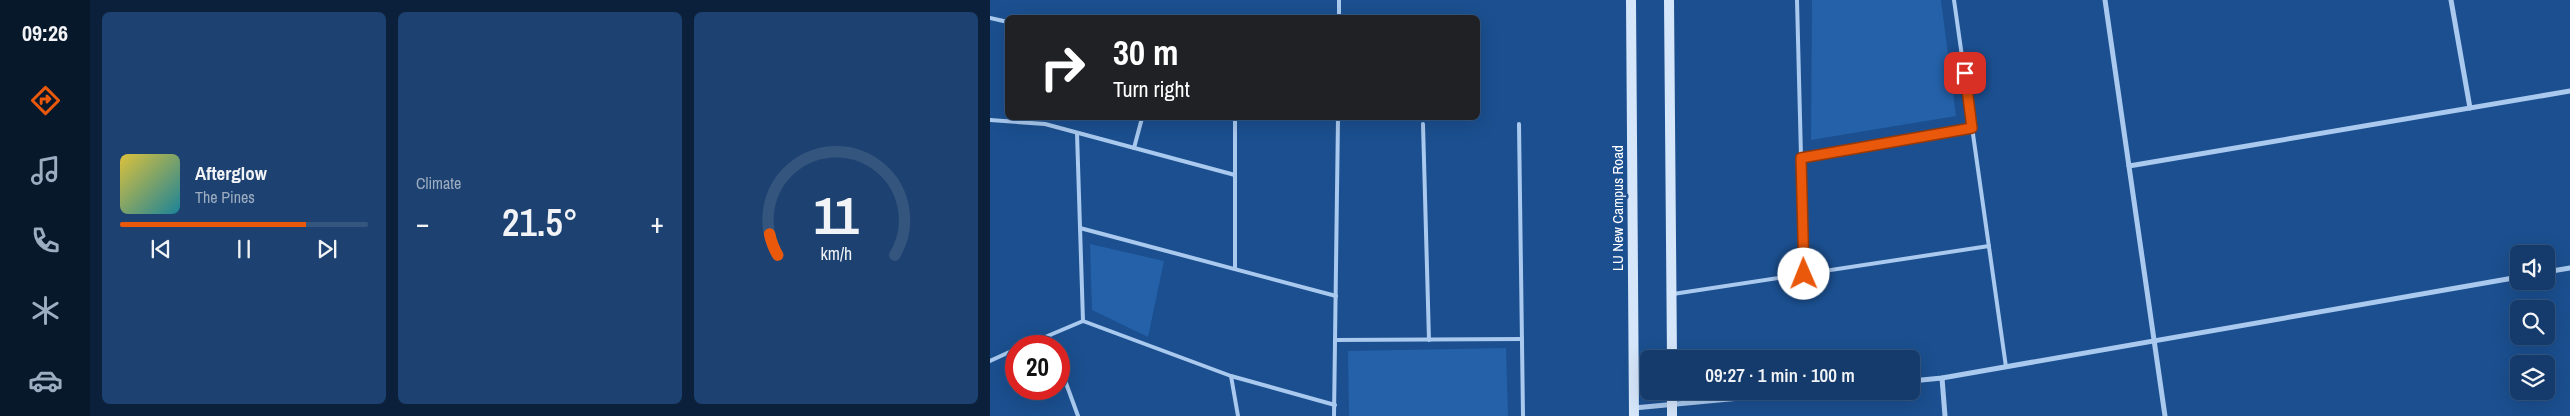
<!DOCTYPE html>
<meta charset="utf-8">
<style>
:root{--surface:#143b6b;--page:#1d4271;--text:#f1f3f6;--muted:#9dadc1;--line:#33557e;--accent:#ea580c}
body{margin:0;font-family:"Archivo Narrow",sans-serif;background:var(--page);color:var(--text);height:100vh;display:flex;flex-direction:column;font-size:19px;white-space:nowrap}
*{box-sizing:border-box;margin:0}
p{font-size:16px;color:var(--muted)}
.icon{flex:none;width:28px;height:28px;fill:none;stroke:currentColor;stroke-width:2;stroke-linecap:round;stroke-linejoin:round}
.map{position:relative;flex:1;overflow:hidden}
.panel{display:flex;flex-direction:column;gap:12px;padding:12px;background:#0b203b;width:900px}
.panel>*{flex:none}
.banner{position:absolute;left:15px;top:15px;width:475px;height:105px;border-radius:8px;box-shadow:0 5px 20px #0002,0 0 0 1px var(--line);background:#202124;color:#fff;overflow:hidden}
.fabs{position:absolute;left:1520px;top:245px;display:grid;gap:10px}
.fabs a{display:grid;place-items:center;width:45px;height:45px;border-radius:8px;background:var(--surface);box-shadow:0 5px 20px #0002,0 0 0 1px var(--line);font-size:25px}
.speed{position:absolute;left:15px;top:335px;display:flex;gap:10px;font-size:25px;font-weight:700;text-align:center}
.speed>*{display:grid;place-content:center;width:65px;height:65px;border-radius:50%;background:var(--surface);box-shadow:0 5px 20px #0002,0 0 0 1px var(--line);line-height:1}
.speed .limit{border:8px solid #d22;background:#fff;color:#111}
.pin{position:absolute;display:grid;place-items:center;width:42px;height:42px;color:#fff;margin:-21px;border-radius:10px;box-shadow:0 2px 8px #0006}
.me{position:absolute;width:55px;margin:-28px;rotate:359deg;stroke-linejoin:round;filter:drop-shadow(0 0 4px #0008)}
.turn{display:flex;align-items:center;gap:18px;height:105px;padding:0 25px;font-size:22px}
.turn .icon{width:65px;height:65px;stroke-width:2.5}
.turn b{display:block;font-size:35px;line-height:42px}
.big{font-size:38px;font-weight:600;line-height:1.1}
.panel .card{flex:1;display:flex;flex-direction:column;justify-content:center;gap:8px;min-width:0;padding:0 18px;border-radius:8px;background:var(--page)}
.panel .dial{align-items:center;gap:0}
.dial svg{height:130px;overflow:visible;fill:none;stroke:var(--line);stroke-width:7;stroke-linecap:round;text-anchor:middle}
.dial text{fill:var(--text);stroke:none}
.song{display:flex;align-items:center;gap:15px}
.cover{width:60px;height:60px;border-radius:8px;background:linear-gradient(135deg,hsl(50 70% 55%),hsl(190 70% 35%))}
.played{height:5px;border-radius:2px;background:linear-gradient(90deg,var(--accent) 75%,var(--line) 75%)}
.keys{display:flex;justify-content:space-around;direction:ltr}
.heat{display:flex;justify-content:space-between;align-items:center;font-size:28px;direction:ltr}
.panel .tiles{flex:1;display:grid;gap:12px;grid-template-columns:repeat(3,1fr)}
.trip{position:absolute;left:650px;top:350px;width:280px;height:50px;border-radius:8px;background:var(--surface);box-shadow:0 5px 20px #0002,0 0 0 1px var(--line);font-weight:600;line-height:50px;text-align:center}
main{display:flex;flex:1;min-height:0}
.menu{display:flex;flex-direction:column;width:90px;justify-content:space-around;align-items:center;background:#08182b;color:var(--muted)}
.menu .icon{width:35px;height:35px}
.menu .current{color:var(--accent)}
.menu b{font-size:22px;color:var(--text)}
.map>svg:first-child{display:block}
.green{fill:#2461a8}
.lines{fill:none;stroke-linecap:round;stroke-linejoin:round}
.lane{stroke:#a9c9ee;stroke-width:4}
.street{stroke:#a9c9ee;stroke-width:5}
.secondary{stroke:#d6e6fa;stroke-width:10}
.route-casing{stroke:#983908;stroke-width:12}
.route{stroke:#ea580c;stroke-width:9}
.labels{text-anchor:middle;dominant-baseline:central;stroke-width:5;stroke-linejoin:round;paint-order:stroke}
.street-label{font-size:15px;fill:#fff;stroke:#1b4f8f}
</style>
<main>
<nav class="menu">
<b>09:26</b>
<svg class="icon current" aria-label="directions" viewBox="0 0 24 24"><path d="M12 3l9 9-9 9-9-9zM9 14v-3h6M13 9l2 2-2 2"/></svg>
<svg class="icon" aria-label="music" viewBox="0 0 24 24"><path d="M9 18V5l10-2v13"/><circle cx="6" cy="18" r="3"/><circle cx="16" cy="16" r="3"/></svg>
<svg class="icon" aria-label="phone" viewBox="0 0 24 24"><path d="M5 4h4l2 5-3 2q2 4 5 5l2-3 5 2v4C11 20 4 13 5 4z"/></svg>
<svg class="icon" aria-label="climate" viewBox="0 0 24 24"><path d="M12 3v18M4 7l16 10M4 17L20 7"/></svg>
<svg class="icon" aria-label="car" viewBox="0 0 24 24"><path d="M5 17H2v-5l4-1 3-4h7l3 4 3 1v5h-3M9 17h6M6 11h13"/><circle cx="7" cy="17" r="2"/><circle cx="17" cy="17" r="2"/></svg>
</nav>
<section class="panel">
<div class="tiles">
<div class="card">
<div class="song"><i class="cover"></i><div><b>Afterglow</b><p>The Pines</p></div></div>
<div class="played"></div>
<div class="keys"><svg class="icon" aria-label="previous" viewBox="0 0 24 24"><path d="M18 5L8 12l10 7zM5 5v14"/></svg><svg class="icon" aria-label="pause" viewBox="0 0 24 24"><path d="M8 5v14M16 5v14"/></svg><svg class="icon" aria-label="next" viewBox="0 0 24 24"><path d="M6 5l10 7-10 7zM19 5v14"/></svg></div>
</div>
<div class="card"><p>Climate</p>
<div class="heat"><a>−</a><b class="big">21.5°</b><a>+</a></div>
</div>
<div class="card dial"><svg viewBox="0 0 100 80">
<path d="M14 69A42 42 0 1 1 86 69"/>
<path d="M14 69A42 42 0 0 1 9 56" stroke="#ea580c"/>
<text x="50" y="56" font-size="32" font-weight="700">11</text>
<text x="50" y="72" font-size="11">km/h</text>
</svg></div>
</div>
</section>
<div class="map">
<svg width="1580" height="416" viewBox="0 0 1580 416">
<rect width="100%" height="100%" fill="#1b4f8f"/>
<g class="green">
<path d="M 822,0 L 951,0 L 966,116 L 821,140 Z"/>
<path d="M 100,244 L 174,261 L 158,337 L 102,310 Z"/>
<path d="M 516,348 L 518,416 L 359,416 L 358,351 Z"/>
</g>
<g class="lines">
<g class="lane">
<path d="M 807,0 L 814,274"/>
<path d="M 964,0 L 1016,367"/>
<path d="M 0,18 L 18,22"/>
<path d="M 349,18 L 349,0"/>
<path d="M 0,120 L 55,124 L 245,175"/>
<path d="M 433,124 L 439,340"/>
<path d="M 529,124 L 533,416"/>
<path d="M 87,133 L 93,321"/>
<path d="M 144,148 L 152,118"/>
<path d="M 811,157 L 982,128"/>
<path d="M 90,228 L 346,296"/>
<path d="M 245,269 L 245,118"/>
<path d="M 683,294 L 999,246"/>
<path d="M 59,336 L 62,346"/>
<path d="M 345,340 L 532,339"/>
<path d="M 34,346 L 93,321 L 241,376 L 345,405"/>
<path d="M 0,361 L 26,349"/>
<path d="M 69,364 L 88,416"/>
<path d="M 241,376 L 248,416"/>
<path d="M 344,416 L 348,118"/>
</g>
<g class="street">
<path d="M 1115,0 L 1175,416"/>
<path d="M 1461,0 L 1480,108"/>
<path d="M 1139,166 L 1580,91"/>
<path d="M 1556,272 L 1580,268"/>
<path d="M 952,378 L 955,416"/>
<path d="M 921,381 L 952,378 L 1529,277"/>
<path d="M 644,408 L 825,391"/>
</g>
<g class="secondary">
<path d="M 641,0 L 644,416"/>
<path d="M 679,0 L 682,359"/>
<path d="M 682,391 L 682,416"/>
</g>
</g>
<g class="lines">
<g class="route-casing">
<path id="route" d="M 814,274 L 811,158 L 982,128 L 975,73"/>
</g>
<use href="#route" class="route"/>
</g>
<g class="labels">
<g class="street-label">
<text transform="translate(627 208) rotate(-90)">LU New Campus Road</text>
</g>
</g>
</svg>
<div class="fabs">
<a><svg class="icon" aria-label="sound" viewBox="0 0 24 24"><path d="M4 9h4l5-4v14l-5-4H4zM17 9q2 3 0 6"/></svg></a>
<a><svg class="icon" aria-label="search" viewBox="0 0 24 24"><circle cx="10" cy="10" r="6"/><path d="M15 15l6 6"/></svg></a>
<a><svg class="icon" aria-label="layers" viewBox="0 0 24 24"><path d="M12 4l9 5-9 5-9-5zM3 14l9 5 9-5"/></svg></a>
</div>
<div class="speed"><div class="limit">20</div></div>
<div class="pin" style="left:975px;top:73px;background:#d93025"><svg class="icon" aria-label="arrive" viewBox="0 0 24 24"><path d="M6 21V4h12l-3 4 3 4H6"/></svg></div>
<svg class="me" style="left:814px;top:274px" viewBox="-20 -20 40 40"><circle r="19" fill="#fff"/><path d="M0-13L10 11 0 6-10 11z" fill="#ea580c"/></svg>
<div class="trip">09:27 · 1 min · 100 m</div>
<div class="banner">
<div class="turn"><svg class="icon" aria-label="right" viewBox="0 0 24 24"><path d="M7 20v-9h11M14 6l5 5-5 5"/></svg><div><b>30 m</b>Turn right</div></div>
</div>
</div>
</main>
